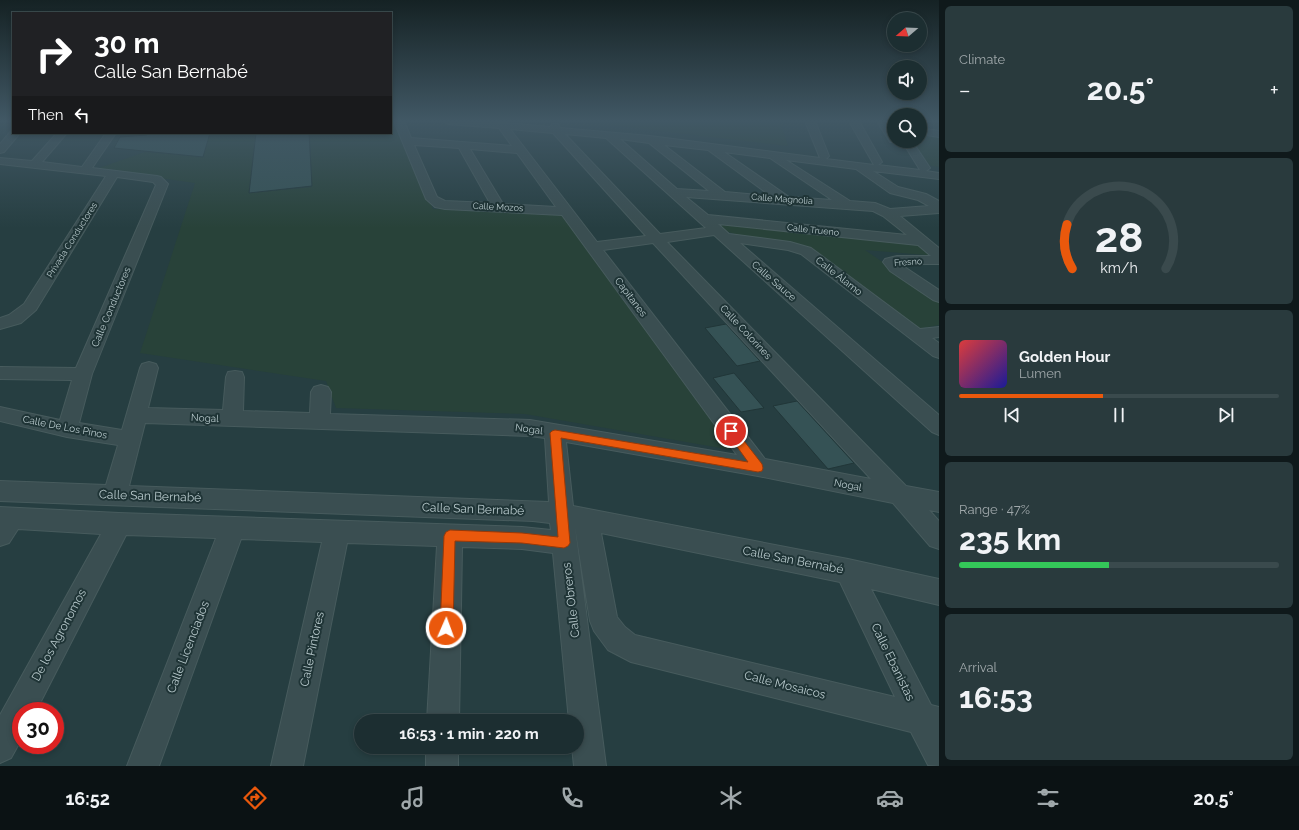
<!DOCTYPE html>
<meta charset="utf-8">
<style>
:root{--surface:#1c2e31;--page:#293a3d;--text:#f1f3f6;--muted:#a0a8ab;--line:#3a4a4d;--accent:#ea580c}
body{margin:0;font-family:Raleway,sans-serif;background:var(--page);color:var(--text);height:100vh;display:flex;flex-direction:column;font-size:15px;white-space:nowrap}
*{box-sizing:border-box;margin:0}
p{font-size:13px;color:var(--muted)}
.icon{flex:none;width:22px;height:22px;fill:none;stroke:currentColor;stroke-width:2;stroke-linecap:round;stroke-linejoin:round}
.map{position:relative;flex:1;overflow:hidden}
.details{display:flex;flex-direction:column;gap:6px;padding:6px;background:#0f191b;width:360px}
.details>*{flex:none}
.hud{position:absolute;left:12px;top:12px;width:380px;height:122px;border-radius:0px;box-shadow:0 2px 6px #0003,0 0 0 1px var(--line);background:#202124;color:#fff;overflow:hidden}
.needle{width:26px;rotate:251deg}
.tools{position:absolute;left:887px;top:12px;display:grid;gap:8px}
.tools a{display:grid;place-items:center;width:40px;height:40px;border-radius:50%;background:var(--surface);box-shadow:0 2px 6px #0003,0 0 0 1px var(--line);font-size:20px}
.speed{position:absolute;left:12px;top:702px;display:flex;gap:8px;font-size:20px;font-weight:700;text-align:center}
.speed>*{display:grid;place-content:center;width:52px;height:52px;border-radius:50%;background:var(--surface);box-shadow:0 2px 6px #0003,0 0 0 1px var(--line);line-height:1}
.speed .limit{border:6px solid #d22;background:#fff;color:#111}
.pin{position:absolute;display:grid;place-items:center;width:34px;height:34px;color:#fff;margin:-17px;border:2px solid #fff;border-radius:50%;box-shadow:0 1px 4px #0007}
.me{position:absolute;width:44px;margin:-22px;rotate:2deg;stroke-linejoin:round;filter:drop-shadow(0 0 3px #0008)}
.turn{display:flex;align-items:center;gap:14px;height:84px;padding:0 16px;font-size:18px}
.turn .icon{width:52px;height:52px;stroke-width:2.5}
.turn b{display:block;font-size:28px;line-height:34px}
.then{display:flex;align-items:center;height:38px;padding:0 16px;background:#0003;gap:8px;font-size:15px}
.big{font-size:30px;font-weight:700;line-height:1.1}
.details .tile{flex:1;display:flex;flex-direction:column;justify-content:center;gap:6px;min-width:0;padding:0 14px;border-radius:6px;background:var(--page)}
.details .dial{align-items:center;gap:0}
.dial svg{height:104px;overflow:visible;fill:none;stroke:var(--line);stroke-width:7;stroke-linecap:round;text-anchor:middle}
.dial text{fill:var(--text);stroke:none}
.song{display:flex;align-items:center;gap:12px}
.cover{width:48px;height:48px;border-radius:6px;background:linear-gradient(135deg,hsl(0 70% 55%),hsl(240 70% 35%))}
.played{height:4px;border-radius:2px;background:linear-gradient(90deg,var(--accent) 45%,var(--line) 45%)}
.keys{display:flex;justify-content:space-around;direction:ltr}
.heat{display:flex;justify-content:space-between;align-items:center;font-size:22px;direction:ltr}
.charge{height:6px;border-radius:3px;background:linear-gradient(90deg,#34c759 47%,var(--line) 0)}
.trip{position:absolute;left:354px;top:714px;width:230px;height:40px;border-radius:20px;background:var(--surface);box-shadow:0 2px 6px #0003,0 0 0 1px var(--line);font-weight:700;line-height:40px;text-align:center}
.tab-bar{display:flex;height:64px;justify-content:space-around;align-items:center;background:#0b1214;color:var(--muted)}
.tab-bar .icon{width:28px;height:28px}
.tab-bar .current{color:var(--accent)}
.tab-bar b{font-size:18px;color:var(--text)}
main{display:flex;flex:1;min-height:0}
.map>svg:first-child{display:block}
.green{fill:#284239}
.building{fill:#355255;stroke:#213638}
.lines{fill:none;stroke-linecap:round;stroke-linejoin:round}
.minor-casing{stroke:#475b5d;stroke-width:2}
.minor{fill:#3a4e51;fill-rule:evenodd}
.route{fill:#ea580c;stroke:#983908}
.labels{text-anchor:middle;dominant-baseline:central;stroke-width:4;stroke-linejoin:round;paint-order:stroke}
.far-street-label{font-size:9px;fill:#b7c8cb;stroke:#1f3436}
.street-label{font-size:10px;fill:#b7c8cb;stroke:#1f3436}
.near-street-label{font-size:12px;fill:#b7c8cb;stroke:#1f3436}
</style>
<main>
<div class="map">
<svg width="939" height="766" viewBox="0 0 939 766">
<rect width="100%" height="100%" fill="#263e41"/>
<g class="green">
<path d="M 391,121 L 394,121 L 433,209 L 560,213 L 738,451 L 525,414 L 336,408 L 326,381 L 140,353 L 195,183 L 96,169 L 145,152 L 203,157 L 210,133 L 257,133 L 249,193 L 312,187 L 310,133 L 391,133 Z"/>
<path d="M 585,121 L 780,121 L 788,146 L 584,122 Z"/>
<path d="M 920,133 L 939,135 L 939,167 L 926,165 L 912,141 L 920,141 Z"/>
<path d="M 720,225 L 918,242 L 938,256 L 865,250 L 939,301 L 939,325 L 917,329 L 816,253 L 793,243 L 741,236 L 726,231 Z"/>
</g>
<g class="building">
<path d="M 148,133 L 210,133 L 203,157 L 114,148 L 120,137 L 147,135 Z"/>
<path d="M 256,133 L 309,133 L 312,186 L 249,193 Z"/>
<path d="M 726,324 L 760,361 L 737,366 L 705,328 Z"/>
<path d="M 734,373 L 764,408 L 741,412 L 713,378 Z"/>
<path d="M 797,401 L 854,463 L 828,469 L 773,406 Z"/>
</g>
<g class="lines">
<g class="minor-casing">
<g id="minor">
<path d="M 394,121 L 404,121 L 411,138 L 512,146 L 499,128 L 448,124 L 443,121 L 481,121 L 550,127 L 552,124 L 558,124 L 560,128 L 650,136 L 820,158 L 805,121 L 815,121 L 829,156 L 826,159 L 874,165 L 849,121 L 859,121 L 882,162 L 878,165 L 920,170 L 902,141 L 912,141 L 930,168 L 926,171 L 939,173 L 939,179 L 873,171 L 898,187 L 926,194 L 939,201 L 939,213 L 900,216 L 939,248 L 939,264 L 900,264 L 939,290 L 939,302 L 933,300 L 890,271 L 883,262 L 885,259 L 897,256 L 931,256 L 918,245 L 718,224 L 729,234 L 790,242 L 811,248 L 920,329 L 939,327 L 939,337 L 932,338 L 939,343 L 939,358 L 933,356 L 801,254 L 788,250 L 740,243 L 939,415 L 939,435 L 932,432 L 714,235 L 667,242 L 906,486 L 939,492 L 939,512 L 929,510 L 939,521 L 939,549 L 930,546 L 893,503 L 758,476 L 566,442 L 573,506 L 848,559 L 939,579 L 939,605 L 871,589 L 931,705 L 939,707 L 939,766 L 928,765 L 911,732 L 631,662 L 608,650 L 594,631 L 590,621 L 575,527 L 606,766 L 574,766 L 572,747 L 577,747 L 577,721 L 569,721 L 553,553 L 522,549 L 462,547 L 459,721 L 427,721 L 437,546 L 347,543 L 303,766 L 271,766 L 322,542 L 241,539 L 159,766 L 127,766 L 216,538 L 126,535 L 36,711 L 21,711 L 21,740 L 11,758 L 0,763 L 0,715 L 101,534 L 18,529 L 9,543 L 0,546 L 0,507 L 119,513 L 522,527 L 551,530 L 550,523 L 533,521 L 0,501 L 0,481 L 106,485 L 118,445 L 67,437 L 0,421 L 0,407 L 60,420 L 72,380 L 0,379 L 0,367 L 76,368 L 156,185 L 153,182 L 117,177 L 36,310 L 21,323 L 0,329 L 0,318 L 9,315 L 24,304 L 106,176 L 0,164 L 0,158 L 32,161 L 57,133 L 67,133 L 42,162 L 82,167 L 106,133 L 116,133 L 92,168 L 157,176 L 161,177 L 168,184 L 92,374 L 79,423 L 122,430 L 140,368 L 142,364 L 149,362 L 156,364 L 158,368 L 148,408 L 223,410 L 226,377 L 228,372 L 235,371 L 242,372 L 244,377 L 243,411 L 310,413 L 311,392 L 314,387 L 321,385 L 328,387 L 331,392 L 330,414 L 530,420 L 737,455 L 562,215 L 445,209 L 435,207 L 426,199 ZM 510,129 L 553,133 L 646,236 L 597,242 ZM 565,134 L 606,138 L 706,228 L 660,234 ZM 620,139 L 649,143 L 709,191 L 677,189 ZM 414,145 L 459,148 L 490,203 L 445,201 L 437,197 ZM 664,145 L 708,150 L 771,196 L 725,192 ZM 470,149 L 517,153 L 556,207 L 503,204 ZM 724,152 L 770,158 L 832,200 L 789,197 ZM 786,160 L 856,169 L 890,193 L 918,200 L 929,206 L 890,209 L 875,203 L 850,201 ZM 686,197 L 873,211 L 883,216 L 907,235 L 708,215 ZM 653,243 L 871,479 L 765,459 L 603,250 ZM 145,423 L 530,436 L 545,438 L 549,502 L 129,486 ZM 601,533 L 840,582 L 895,697 L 635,635 L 625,627 L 617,617 Z"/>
<path d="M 877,121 L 887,121 L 894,132 L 894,141 L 898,141 L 898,142 L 890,142 Z"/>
<path d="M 920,128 L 939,131 L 939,137 L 920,134 Z"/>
<path d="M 11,131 L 13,131 L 13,133 L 20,133 L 4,152 L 0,153 L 0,144 Z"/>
<rect x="426" y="747" width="32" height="19"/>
</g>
</g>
<use href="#minor" class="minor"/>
</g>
<linearGradient id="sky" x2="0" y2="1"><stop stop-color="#152224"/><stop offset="0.53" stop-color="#415865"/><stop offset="1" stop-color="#415865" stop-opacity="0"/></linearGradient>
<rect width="939" height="228" fill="url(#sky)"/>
<path class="route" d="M 731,427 L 734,428 L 762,464 L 763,468 L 762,471 L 758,472 L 561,438 L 570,543 L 568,546 L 564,548 L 522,543 L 455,541 L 453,628 L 451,633 L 446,635 L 442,633 L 440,628 L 444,536 L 446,532 L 450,530 L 522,533 L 558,537 L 550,433 L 552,431 L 555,430 L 748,462 L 726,431 Z"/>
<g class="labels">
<g class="far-street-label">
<text transform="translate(782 199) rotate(4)">Calle Magnolia</text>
<text transform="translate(498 207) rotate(3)">Calle Mozos</text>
<text transform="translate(813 230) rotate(6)">Calle Trueno</text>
<text transform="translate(72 240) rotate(-58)">Privada Conductores</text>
<text transform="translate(908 262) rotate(-4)">Fresno</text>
</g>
<g class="street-label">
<text transform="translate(839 276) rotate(38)">Calle Álamo</text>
<text transform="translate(774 281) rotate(41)">Calle Sauce</text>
<text transform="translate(631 297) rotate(53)">Capitanes</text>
<text transform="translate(111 307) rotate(-67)">Calle Conductores</text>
<text transform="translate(746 332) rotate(47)">Calle Colorines</text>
<text transform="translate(205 418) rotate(3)">Nogal</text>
<text transform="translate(65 427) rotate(11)">Calle De Los Pinos</text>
<text transform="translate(529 429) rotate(8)">Nogal</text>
<text transform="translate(848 485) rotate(11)">Nogal</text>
</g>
<g class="near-street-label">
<text transform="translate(150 496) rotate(2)">Calle San Bernabé</text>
<text transform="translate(473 509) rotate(2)">Calle San Bernabé</text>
<text transform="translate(793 560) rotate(11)">Calle San Bernabé</text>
<text transform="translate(571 600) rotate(-97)">Calle Obreros</text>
<text transform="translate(59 635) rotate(-62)">De los Agronomos</text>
<text transform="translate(188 647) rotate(-69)">Calle Licenciados</text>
<text transform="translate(312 649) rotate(-78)">Calle Pintores</text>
<text transform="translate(893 662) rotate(64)">Calle Ebanistas</text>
<text transform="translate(785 685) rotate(14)">Calle Mosaicos</text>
</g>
</g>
</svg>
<div class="tools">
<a><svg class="needle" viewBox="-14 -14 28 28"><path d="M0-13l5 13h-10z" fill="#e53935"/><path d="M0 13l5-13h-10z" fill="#a0a8ab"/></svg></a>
<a><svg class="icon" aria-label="sound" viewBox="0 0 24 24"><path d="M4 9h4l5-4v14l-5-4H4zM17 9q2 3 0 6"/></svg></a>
<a><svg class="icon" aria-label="search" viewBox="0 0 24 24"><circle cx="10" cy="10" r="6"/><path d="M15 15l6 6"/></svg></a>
</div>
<div class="speed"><div class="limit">30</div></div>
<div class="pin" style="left:731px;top:431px;background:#d93025"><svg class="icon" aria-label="arrive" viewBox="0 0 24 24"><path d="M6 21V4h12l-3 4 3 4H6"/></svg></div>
<svg class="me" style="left:446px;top:628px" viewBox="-20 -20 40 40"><circle r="17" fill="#ea580c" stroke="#fff" stroke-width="3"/><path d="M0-11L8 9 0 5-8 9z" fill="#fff"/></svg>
<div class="trip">16:53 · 1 min · 220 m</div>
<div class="hud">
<div class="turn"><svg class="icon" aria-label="right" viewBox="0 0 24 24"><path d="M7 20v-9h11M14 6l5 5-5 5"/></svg><div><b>30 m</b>Calle San Bernabé</div></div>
<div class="then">Then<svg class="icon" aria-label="left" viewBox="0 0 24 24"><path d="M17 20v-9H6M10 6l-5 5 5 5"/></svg></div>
</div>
</div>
<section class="details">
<div class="tile"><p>Climate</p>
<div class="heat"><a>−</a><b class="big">20.5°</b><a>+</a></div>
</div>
<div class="tile dial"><svg viewBox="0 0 100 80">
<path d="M14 69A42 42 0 1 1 86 69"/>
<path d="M14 69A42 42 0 0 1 10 35" stroke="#ea580c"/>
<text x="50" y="56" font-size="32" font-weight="700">28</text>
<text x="50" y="72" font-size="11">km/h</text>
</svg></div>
<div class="tile">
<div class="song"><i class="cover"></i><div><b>Golden Hour</b><p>Lumen</p></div></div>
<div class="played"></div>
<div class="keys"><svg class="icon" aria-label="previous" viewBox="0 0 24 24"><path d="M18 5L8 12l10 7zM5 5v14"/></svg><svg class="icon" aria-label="pause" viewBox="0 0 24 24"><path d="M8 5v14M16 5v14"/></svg><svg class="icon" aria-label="next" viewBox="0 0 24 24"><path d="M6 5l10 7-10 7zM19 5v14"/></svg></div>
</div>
<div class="tile"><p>Range · 47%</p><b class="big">235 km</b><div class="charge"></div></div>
<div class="tile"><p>Arrival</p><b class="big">16:53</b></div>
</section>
</main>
<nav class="tab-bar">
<b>16:52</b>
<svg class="icon current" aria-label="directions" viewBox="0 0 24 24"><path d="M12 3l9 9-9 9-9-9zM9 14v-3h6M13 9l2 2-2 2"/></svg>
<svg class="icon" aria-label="music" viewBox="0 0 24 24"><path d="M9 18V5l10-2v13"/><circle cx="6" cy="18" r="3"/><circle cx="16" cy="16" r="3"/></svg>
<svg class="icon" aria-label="phone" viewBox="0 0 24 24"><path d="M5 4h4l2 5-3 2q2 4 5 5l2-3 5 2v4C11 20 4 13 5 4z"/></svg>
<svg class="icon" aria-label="climate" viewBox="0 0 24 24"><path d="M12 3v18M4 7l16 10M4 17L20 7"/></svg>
<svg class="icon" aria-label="car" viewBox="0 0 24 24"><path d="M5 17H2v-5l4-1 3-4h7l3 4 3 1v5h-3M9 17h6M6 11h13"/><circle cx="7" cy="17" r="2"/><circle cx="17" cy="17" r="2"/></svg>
<svg class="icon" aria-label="filters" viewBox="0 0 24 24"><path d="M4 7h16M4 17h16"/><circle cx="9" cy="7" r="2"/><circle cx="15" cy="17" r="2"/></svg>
<b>20.5°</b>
</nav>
